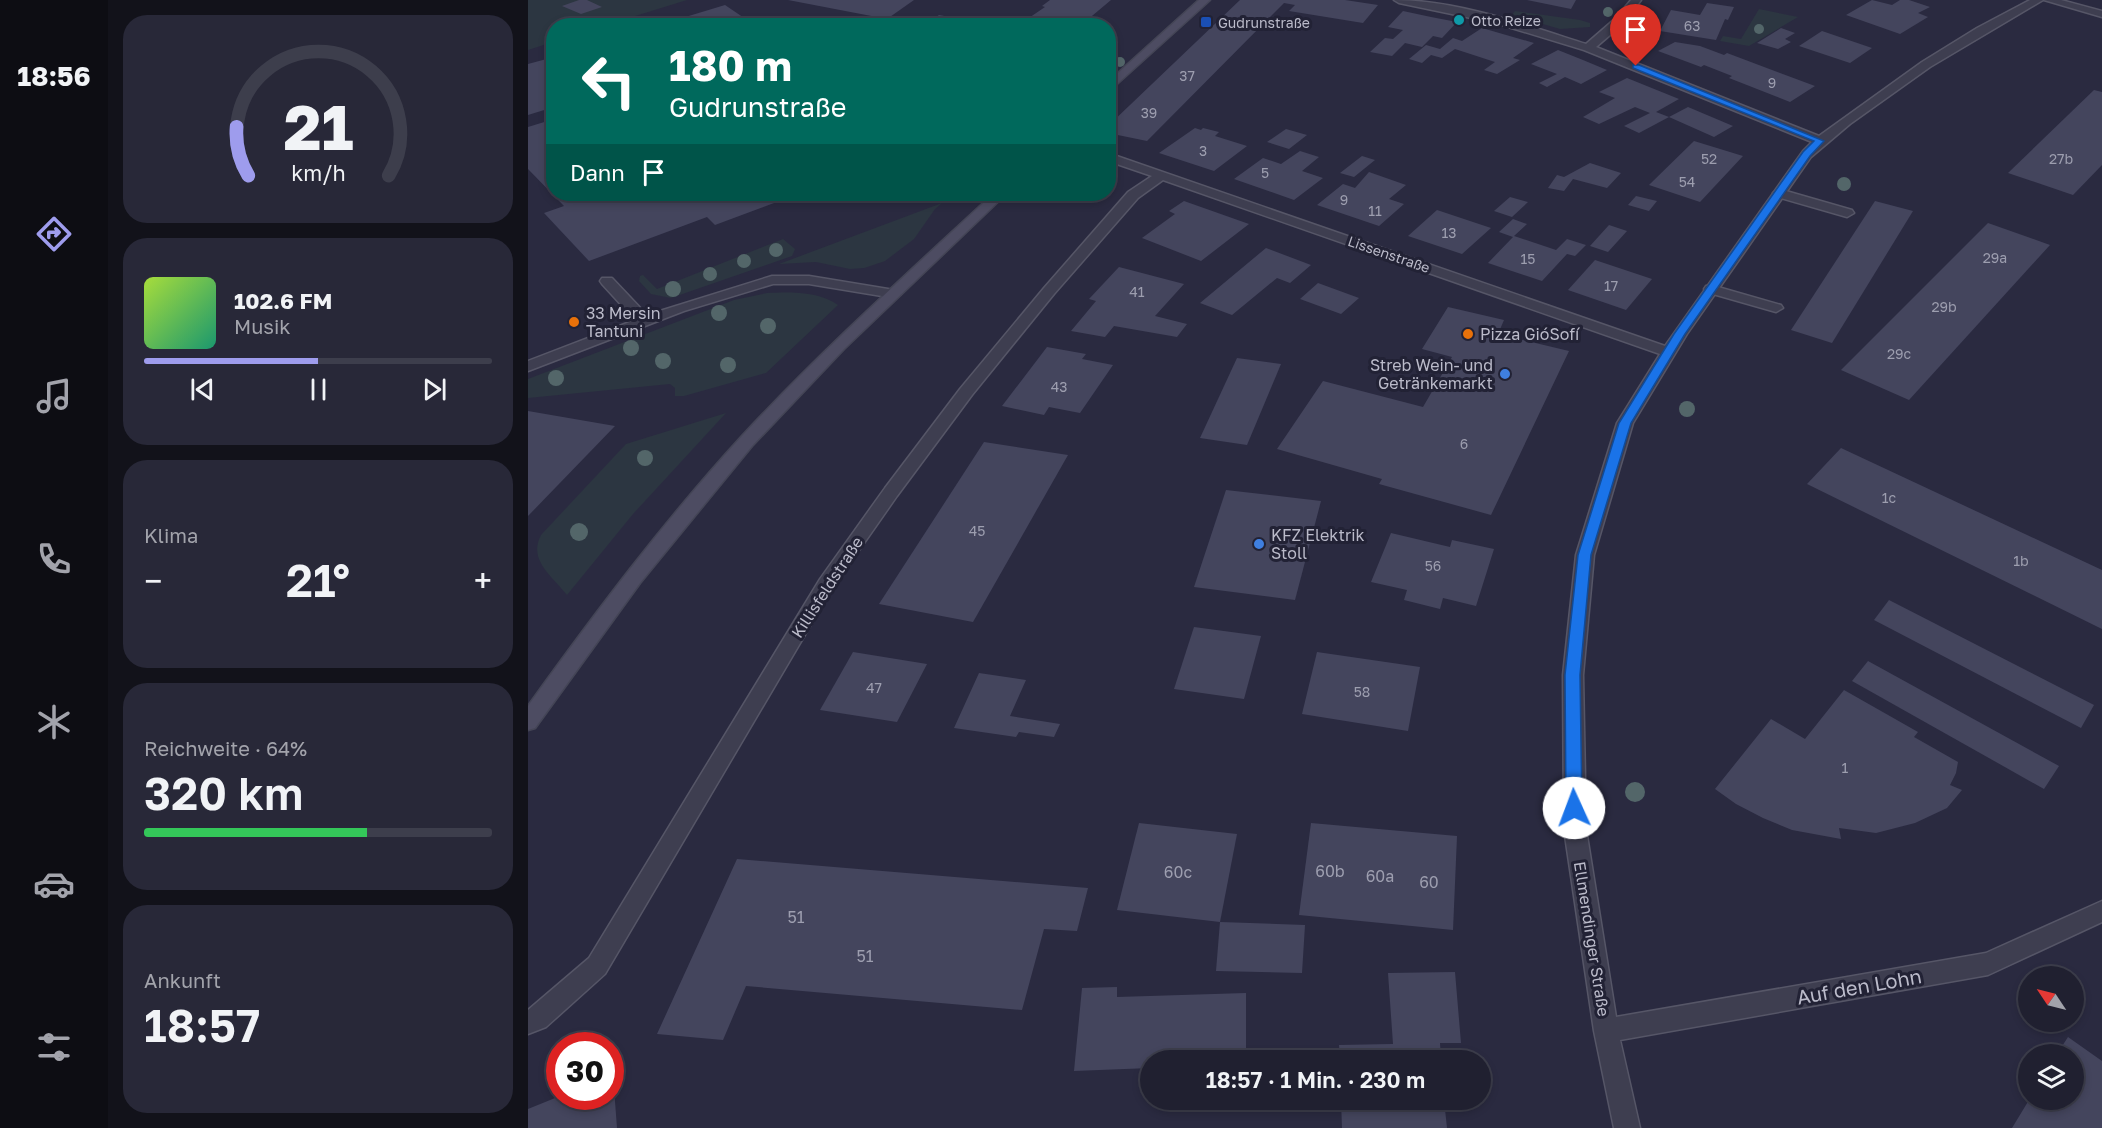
<!DOCTYPE html>
<html lang="de">
<meta charset="utf-8">
<style>
:root{--surface:#202030;--page:#282838;--text:#f1f3f6;--muted:#a2a3ab;--line:#3d3e4c;--accent:#9e9ced}
body{margin:0;font-family:"Golos Text",sans-serif;background:var(--page);color:var(--text);height:100vh;display:flex;flex-direction:column;font-size:22px;white-space:nowrap}
*{box-sizing:border-box;margin:0}
p{font-size:20px;color:var(--muted)}
.icon{flex:none;width:33px;height:33px;fill:none;stroke:currentColor;stroke-width:2;stroke-linecap:round;stroke-linejoin:round}
.map{position:relative;flex:1;overflow:hidden}
.side{display:flex;flex-direction:column;gap:15px;padding:15px;background:#12121a;width:420px}
.side>*{flex:none}
.top-card{position:absolute;left:18px;top:18px;width:570px;height:183px;border-radius:24px;box-shadow:0 3px 9px #0003,0 0 0 2px var(--line);background:#00695c;color:#fff;overflow:hidden}
.needle{width:39px;rotate:305deg}
.tools{position:absolute;left:1490px;top:966px;display:grid;gap:12px}
.tools a{display:grid;place-items:center;width:66px;height:66px;border-radius:50%;background:var(--surface);box-shadow:0 3px 9px #0003,0 0 0 2px var(--line);font-size:30px}
.speed{position:absolute;left:18px;top:1032px;display:flex;gap:12px;font-size:30px;font-weight:700;text-align:center}
.speed>*{display:grid;place-content:center;width:78px;height:78px;border-radius:50%;background:var(--surface);box-shadow:0 3px 9px #0003,0 0 0 2px var(--line);line-height:1}
.speed .limit{border:9px solid #d22;background:#fff;color:#111}
.pin{position:absolute;display:grid;place-items:center;width:51px;height:51px;color:#fff;margin:-62px -26px;border-radius:50% 50% 50% 0;rotate:-45deg;box-shadow:0 0 6px #0007}
.pin .icon{rotate:45deg}
.me{position:absolute;width:66px;margin:-33px;rotate:358deg;stroke-linejoin:round;filter:drop-shadow(0 0 4px #0008)}
.turn{display:flex;align-items:center;gap:21px;height:126px;padding:0 24px;font-size:27px}
.turn .icon{width:78px;height:78px;stroke-width:2.5}
.turn b{display:block;font-size:42px;line-height:51px}
.then{display:flex;align-items:center;height:57px;padding:0 24px;background:#0003;gap:12px;font-size:22px}
.big{font-size:45px;font-weight:600;line-height:1.1}
.side .tile{flex:1;display:flex;flex-direction:column;justify-content:center;gap:9px;min-width:0;padding:0 21px;border-radius:24px;background:var(--page)}
.side .dial{align-items:center;gap:0}
.dial svg{height:156px;overflow:visible;fill:none;stroke:var(--line);stroke-width:7;stroke-linecap:round;text-anchor:middle}
.dial text{fill:var(--text);stroke:none}
.song{display:flex;align-items:center;gap:18px}
.cover{width:72px;height:72px;border-radius:9px;background:linear-gradient(135deg,hsl(80 70% 55%),hsl(160 70% 35%))}
.played{height:6px;border-radius:3px;background:linear-gradient(90deg,var(--accent) 50%,var(--line) 50%)}
.keys{display:flex;justify-content:space-around;direction:ltr}
.heat{display:flex;justify-content:space-between;align-items:center;font-size:33px;direction:ltr}
.charge{height:9px;border-radius:4px;background:linear-gradient(90deg,#34c759 64%,var(--line) 0)}
.trip{position:absolute;left:612px;top:1050px;width:351px;height:60px;border-radius:30px;background:var(--surface);box-shadow:0 3px 9px #0003,0 0 0 2px var(--line);font-weight:600;line-height:60px;text-align:center}
main{display:flex;flex:1;min-height:0}
.menu{display:flex;flex-direction:column;width:108px;justify-content:space-around;align-items:center;background:#0d0d13;color:var(--muted)}
.menu .icon{width:42px;height:42px}
.menu .on{color:var(--accent)}
.menu b{font-size:27px;color:var(--text)}
.map>svg:first-child{display:block}
.green{fill:#2c3641}
.building{fill:#44455d}
.lines{fill:none;stroke-linecap:round;stroke-linejoin:round}
.service-casing{stroke:#565667;stroke-width:3}
.minor-casing{stroke:#565667;stroke-width:3}
.secondary-casing{stroke:#444556;stroke-width:3}
.service{fill:#3e3e50;fill-rule:evenodd}
.minor{fill:#3e3e50;fill-rule:evenodd}
.secondary{fill:#4d4c62;fill-rule:evenodd}
.tree{fill:#536669}
.route{fill:#1a73e8;stroke:#114b97;stroke-width:1.5}
.culture-dot{fill:#0f9aa8;stroke:#222235;stroke-width:2}
.transit-dot{fill:#1a4fb4;stroke:#222235;stroke-width:2}
.food-dot{fill:#e8710a;stroke:#222235;stroke-width:2}
.shop-dot{fill:#3f7fe0;stroke:#222235;stroke-width:2}
.labels{text-anchor:middle;dominant-baseline:central;stroke-width:6;stroke-linejoin:round;paint-order:stroke}
.far-poi-label{font-size:14px;fill:#bbbbca;stroke:#222235;text-anchor:start}
.number-label{font-size:14px;fill:#9d9eaf}
.far-street-label{font-size:14px;fill:#bbbbca;stroke:#222235}
.poi-label{font-size:16px;fill:#bbbbca;stroke:#222235;text-anchor:start}
.street-label{font-size:16px;fill:#bbbbca;stroke:#222235}
.near-number-label{font-size:16px;fill:#9d9eaf}
.near-street-label{font-size:20px;fill:#bbbbca;stroke:#222235}
</style>
<main>
<nav class="menu">
<b>18:56</b>
<svg class="icon on" aria-label="directions" viewBox="0 0 24 24"><path d="M12 3l9 9-9 9-9-9zM9 14v-3h6M13 9l2 2-2 2"/></svg>
<svg class="icon" aria-label="music" viewBox="0 0 24 24"><path d="M9 18V5l10-2v13"/><circle cx="6" cy="18" r="3"/><circle cx="16" cy="16" r="3"/></svg>
<svg class="icon" aria-label="phone" viewBox="0 0 24 24"><path d="M5 4h4l2 5-3 2q2 4 5 5l2-3 5 2v4C11 20 4 13 5 4z"/></svg>
<svg class="icon" aria-label="climate" viewBox="0 0 24 24"><path d="M12 3v18M4 7l16 10M4 17L20 7"/></svg>
<svg class="icon" aria-label="car" viewBox="0 0 24 24"><path d="M5 17H2v-5l4-1 3-4h7l3 4 3 1v5h-3M9 17h6M6 11h13"/><circle cx="7" cy="17" r="2"/><circle cx="17" cy="17" r="2"/></svg>
<svg class="icon" aria-label="filters" viewBox="0 0 24 24"><path d="M4 7h16M4 17h16"/><circle cx="9" cy="7" r="2"/><circle cx="15" cy="17" r="2"/></svg>
</nav>
<section class="side">
<div class="tile dial"><svg viewBox="0 0 100 80">
<path d="M14 69A42 42 0 1 1 86 69"/>
<path d="M14 69A42 42 0 0 1 8 44" stroke="#9e9ced"/>
<text x="50" y="56" font-size="32" font-weight="700">21</text>
<text x="50" y="72" font-size="11">km/h</text>
</svg></div>
<div class="tile">
<div class="song"><i class="cover"></i><div><b>102.6 FM</b><p>Musik</p></div></div>
<div class="played"></div>
<div class="keys"><svg class="icon" aria-label="previous" viewBox="0 0 24 24"><path d="M18 5L8 12l10 7zM5 5v14"/></svg><svg class="icon" aria-label="pause" viewBox="0 0 24 24"><path d="M8 5v14M16 5v14"/></svg><svg class="icon" aria-label="next" viewBox="0 0 24 24"><path d="M6 5l10 7-10 7zM19 5v14"/></svg></div>
</div>
<div class="tile"><p>Klima</p>
<div class="heat"><a>−</a><b class="big">21°</b><a>+</a></div>
</div>
<div class="tile"><p>Reichweite · 64%</p><b class="big">320 km</b><div class="charge"></div></div>
<div class="tile"><p>Ankunft</p><b class="big">18:57</b></div>
</section>
<div class="map">
<svg width="1574" height="1128" viewBox="0 0 1574 1128">
<rect width="100%" height="100%" fill="#2a2a40"/>
<g class="green">
<path d="M 0,0 L 159,0 L 78,25 L 26,26 L 25,42 L 0,50 Z"/>
<path d="M 1231,9 L 1270,17 L 1221,46 L 1192,41 L 1195,36 L 1213,39 Z"/>
<path d="M 987,11 L 1052,20 L 1062,23 L 1062,27 L 1032,29 L 984,15 Z"/>
<path d="M 414,203 L 407,209 L 386,239 L 357,261 L 336,268 L 322,269 L 288,262 L 251,264 Z"/>
<path d="M 255,239 L 267,249 L 264,256 L 143,298 L 123,294 L 111,281 L 112,276 L 115,275 L 129,289 Z"/>
<path d="M 239,293 C 261,292 291,291 310,305 L 238,373 L 156,396 L 147,396 L 147,388 L 142,384 L 0,398 L 0,379 L 206,300 Z"/>
<path d="M 198,413 L 105,514 L 39,595 C 23,575 0,560 13,535 L 98,444 Z"/>
</g>
<g class="building">
<path d="M 51,0 L 59,0 L 74,7 L 53,14 L 34,6 Z"/>
<path d="M 260,0 L 386,0 L 359,19 Z"/>
<path d="M 522,0 L 583,0 L 552,26 L 489,26 L 517,7 L 514,6 Z"/>
<path d="M 712,0 L 817,0 L 850,5 L 835,23 L 761,11 L 767,5 L 756,3 L 619,141 L 580,133 L 580,126 Z"/>
<path d="M 999,0 L 1048,0 L 1043,9 Z"/>
<path d="M 1344,0 L 1364,5 L 1372,0 L 1381,0 L 1402,7 L 1390,13 L 1400,17 L 1372,34 L 1318,15 Z"/>
<path d="M 1179,3 L 1206,7 L 1200,20 L 1197,19 L 1188,40 L 1132,31 L 1143,10 L 1172,15 Z"/>
<path d="M 197,5 L 228,26 L 132,26 L 131,25 Z"/>
<path d="M 875,11 L 903,17 L 929,22 L 914,38 L 905,36 L 894,47 L 877,43 L 864,56 L 842,52 L 857,38 L 865,39 L 875,30 L 860,27 Z"/>
<path d="M 411,15 L 449,22 L 452,20 L 478,26 L 396,26 Z"/>
<path d="M 954,28 L 1006,43 L 985,58 L 992,60 L 969,74 L 956,70 L 967,62 L 927,49 L 914,58 L 903,55 L 894,63 L 881,59 L 898,45 L 912,49 L 925,38 L 934,41 Z"/>
<path d="M 1253,28 L 1267,33 L 1257,39 L 1263,42 L 1250,49 L 1229,43 Z"/>
<path d="M 1294,31 L 1344,48 L 1322,63 L 1271,46 Z"/>
<path d="M 1147,42 L 1172,46 L 1196,55 L 1199,53 L 1287,86 L 1262,102 L 1201,78 L 1204,76 L 1176,65 L 1173,67 L 1130,51 Z"/>
<path d="M 1030,50 L 1055,60 L 1079,70 L 1053,84 L 1037,77 L 1019,87 L 1011,83 L 1029,74 L 1003,64 Z"/>
<path d="M 26,57 L 26,107 L 0,115 L 0,64 Z"/>
<path d="M 1099,78 L 1151,99 L 1128,112 L 1141,117 L 1111,133 L 1096,126 L 1122,113 L 1107,107 L 1071,124 L 1055,117 L 1087,98 L 1071,92 Z"/>
<path d="M 1566,90 L 1574,92 L 1574,165 L 1545,195 L 1480,173 Z"/>
<path d="M 1160,107 L 1205,126 L 1186,137 L 1141,117 Z"/>
<path d="M 26,119 L 26,194 L 270,194 L 187,225 L 179,217 L 61,261 L 16,213 L 36,206 L 0,169 L 0,127 Z"/>
<path d="M 667,128 L 673,130 L 675,128 L 691,132 L 687,136 L 719,146 L 686,171 L 631,153 Z"/>
<path d="M 758,129 L 779,135 L 761,149 L 739,142 Z"/>
<path d="M 1166,141 L 1215,156 L 1172,202 L 1121,185 Z"/>
<path d="M 772,151 L 791,157 L 774,171 L 795,178 L 766,200 L 706,179 L 735,158 L 753,164 Z"/>
<path d="M 834,156 L 847,160 L 826,177 L 812,173 Z"/>
<path d="M 1062,163 L 1093,173 L 1079,188 L 1045,179 L 1036,191 L 1020,188 L 1029,175 L 1036,177 Z"/>
<path d="M 841,172 L 878,185 L 861,199 L 876,204 L 851,226 L 789,205 L 815,184 L 827,188 Z"/>
<path d="M 1108,196 L 1129,201 L 1121,211 L 1100,205 Z"/>
<path d="M 982,197 L 1000,202 L 984,217 L 966,211 Z"/>
<path d="M 656,201 L 721,224 L 673,261 L 614,238 L 647,214 L 641,211 Z"/>
<path d="M 1347,201 L 1385,211 L 1304,343 L 1263,330 Z"/>
<path d="M 909,210 L 963,228 L 934,254 L 880,236 Z"/>
<path d="M 985,219 L 999,224 L 986,236 L 1028,250 L 1039,239 L 1058,245 L 1047,256 L 1039,254 L 1014,281 L 960,263 L 985,237 L 971,232 Z"/>
<path d="M 1460,223 L 1522,245 L 1381,400 L 1313,370 Z"/>
<path d="M 1081,225 L 1099,231 L 1080,252 L 1062,246 Z"/>
<path d="M 738,248 L 783,265 L 762,283 L 749,278 L 704,315 L 672,303 Z"/>
<path d="M 1067,260 L 1124,279 L 1098,310 L 1040,290 Z"/>
<path d="M 591,267 L 656,284 L 627,316 L 659,324 L 649,337 L 586,326 L 577,337 L 543,331 L 568,301 L 561,299 Z"/>
<path d="M 790,283 L 831,298 L 813,314 L 772,299 Z"/>
<path d="M 920,307 L 976,320 L 970,334 L 1041,351 L 963,515 L 851,484 L 854,479 L 749,449 L 795,381 L 895,407 L 924,357 L 894,349 Z"/>
<path d="M 519,347 L 558,354 L 554,359 L 585,365 L 552,413 L 521,407 L 516,415 L 474,406 Z"/>
<path d="M 709,358 L 753,364 L 719,445 L 672,438 Z"/>
<path d="M 0,411 L 87,426 L 0,516 Z"/>
<path d="M 456,442 L 540,455 L 445,622 L 351,604 Z"/>
<path d="M 1313,448 L 1574,570 L 1574,629 L 1279,484 Z"/>
<path d="M 698,490 L 793,501 L 767,600 L 666,587 Z"/>
<path d="M 863,533 L 922,547 L 924,540 L 966,549 L 948,606 L 915,598 L 912,609 L 876,600 L 879,590 L 843,582 Z"/>
<path d="M 1361,600 L 1566,705 L 1553,728 L 1346,620 Z"/>
<path d="M 666,627 L 733,636 L 716,699 L 646,689 Z"/>
<path d="M 325,652 L 399,664 L 369,722 L 292,710 Z"/>
<path d="M 789,652 L 892,667 L 880,731 L 774,714 Z"/>
<path d="M 1340,661 L 1531,766 L 1516,789 L 1324,681 Z"/>
<path d="M 451,673 L 498,680 L 482,716 L 532,724 L 526,737 L 491,732 L 488,737 L 426,728 Z"/>
<path d="M 1316,690 L 1390,732 L 1386,737 L 1430,762 L 1428,773 L 1422,785 L 1434,790 L 1419,808 L 1387,823 L 1348,833 L 1311,828 L 1313,839 L 1264,830 L 1235,818 L 1208,804 L 1187,789 L 1243,719 L 1277,739 Z"/>
<path d="M 611,823 L 709,834 L 692,922 L 589,910 Z"/>
<path d="M 783,823 L 929,836 L 925,930 L 771,915 Z"/>
<path d="M 209,859 L 560,888 L 549,931 L 516,929 L 494,1010 L 218,986 L 195,1040 L 129,1034 Z"/>
<path d="M 692,922 L 777,925 L 774,973 L 688,971 Z"/>
<path d="M 927,972 L 933,1043 L 912,1043 L 913,1060 L 812,1060 L 811,1045 L 865,1044 L 860,973 Z"/>
<path d="M 589,987 L 589,997 L 718,993 L 718,1060 L 622,1060 L 622,1068 L 546,1071 L 554,988 Z"/>
<path d="M 1540,1037 L 1574,1061 L 1574,1128 L 1484,1128 L 1501,1100 L 1545,1100 L 1545,1054 L 1529,1054 Z"/>
<path d="M 85,1075 L 89,1128 L 0,1128 L 0,1109 L 32,1096 L 82,1096 L 82,1076 Z"/>
<path d="M 813,1100 L 916,1100 L 919,1128 L 814,1128 Z"/>
</g>
<g class="lines">
<g class="service-casing">
<g id="service">
<path d="M 1251,189 L 1324,210 L 1326,213 L 1319,217 L 1246,196 L 1245,193 Z"/>
<path d="M 244,276 L 281,276 L 366,290 L 373,294 L 366,298 L 281,284 L 245,284 L 156,311 L 0,371 L 0,361 L 107,320 L 74,284 L 72,281 L 74,278 L 84,278 L 119,315 Z"/>
<path d="M 1183,285 L 1253,305 L 1255,308 L 1248,312 L 1178,292 L 1176,289 L 1178,286 Z"/>
</g>
</g>
<g class="minor-casing">
<g id="minor">
<path d="M 866,0 C 929,0 998,25 1058,44 L 1088,18 L 1103,0 L 1113,0 L 1096,23 L 1068,47 L 1291,136 L 1394,62 L 1449,28 L 1502,0 L 1515,0 L 1402,67 L 1322,124 L 1283,157 L 1159,334 L 1105,423 L 1066,555 L 1055,675 L 1058,829 L 1088,1017 L 1458,953 L 1574,901 L 1574,922 L 1460,975 L 1092,1040 L 1112,1128 L 1086,1128 L 1066,1031 L 1036,829 L 1035,675 L 1048,555 L 1089,423 L 1132,354 L 635,180 L 610,198 L 526,294 L 444,395 L 369,496 L 304,589 L 77,974 L 18,1027 L 0,1034 L 0,1010 L 61,958 L 292,579 L 357,488 L 432,389 L 516,288 L 600,192 L 624,176 L 580,161 L 580,153 L 1137,346 L 1275,151 L 1284,142 L 1056,50 L 967,23 L 871,3 Z"/>
<path d="M 1516,0 L 1533,0 L 1574,11 L 1574,17 Z"/>
</g>
</g>
<g class="secondary-casing">
<g id="secondary">
<path d="M 671,0 L 682,0 L 580,92 L 580,82 Z"/>
<path d="M 465,194 L 478,194 L 316,349 L 224,446 L 112,583 L 7,728 L 0,730 L 0,706 C 67,613 136,521 214,436 C 293,351 380,273 465,194 Z"/>
</g>
</g>
<use href="#service" class="service"/>
<use href="#minor" class="minor"/>
<use href="#secondary" class="secondary"/>
</g>
<g class="tree">
<circle cx="1080" cy="12" r="5"/>
<circle cx="1231" cy="29" r="5"/>
<circle cx="592" cy="62" r="5"/>
<circle cx="1316" cy="184" r="7"/>
<circle cx="248" cy="250" r="7"/>
<circle cx="216" cy="261" r="7"/>
<circle cx="182" cy="274" r="7"/>
<circle cx="145" cy="289" r="8"/>
<circle cx="191" cy="313" r="8"/>
<circle cx="240" cy="326" r="8"/>
<circle cx="103" cy="348" r="8"/>
<circle cx="135" cy="361" r="8"/>
<circle cx="200" cy="365" r="8"/>
<circle cx="28" cy="378" r="8"/>
<circle cx="1159" cy="409" r="8"/>
<circle cx="117" cy="458" r="8"/>
<circle cx="51" cy="532" r="9"/>
<circle cx="1107" cy="792" r="10"/>
</g>
<path class="route" d="M 1105,65 L 1111,65 L 1296,141 L 1282,156 L 1157,334 L 1103,423 L 1063,555 L 1052,675 L 1054,808 L 1052,812 L 1046,814 L 1040,812 L 1038,808 L 1037,675 L 1050,555 L 1091,423 L 1146,334 L 1275,152 L 1286,141 L 1105,68 Z"/>
<circle class="culture-dot" cx="931" cy="20" r="6"/>
<rect class="transit-dot" x="672" y="16" width="12" height="12" rx="3"/>
<g class="food-dot">
<circle cx="46" cy="322" r="6"/>
<circle cx="940" cy="334" r="6"/>
</g>
<g class="shop-dot">
<circle cx="977" cy="374" r="6"/>
<circle cx="731" cy="544" r="6"/>
</g>
<g class="labels">
<g class="far-poi-label">
<text x="943" y="20">Otto Reize</text>
<text x="690" y="22">Gudrunstraße</text>
</g>
<g class="number-label">
<text x="1164" y="25">63</text>
<text x="659" y="75">37</text>
<text x="1244" y="82">9</text>
<text x="621" y="112">39</text>
<text x="675" y="150">3</text>
<text x="1181" y="158">52</text>
<text x="1533" y="158">27b</text>
<text x="737" y="172">5</text>
<text x="1159" y="181">54</text>
<text x="816" y="199">9</text>
<text x="847" y="210">11</text>
<text x="921" y="232">13</text>
<text x="1467" y="257">29a</text>
<text x="1000" y="258">15</text>
<text x="1083" y="285">17</text>
<text x="609" y="291">41</text>
<text x="1416" y="306">29b</text>
<text x="1371" y="353">29c</text>
<text x="531" y="386">43</text>
<text x="936" y="443">6</text>
<text x="1361" y="497">1c</text>
<text x="449" y="530">45</text>
<text x="1493" y="560">1b</text>
<text x="905" y="565">56</text>
<text x="346" y="687">47</text>
<text x="834" y="691">58</text>
<text x="1317" y="767">1</text>
</g>
<g class="far-street-label">
<text transform="translate(861 254) rotate(19)">Lissenstraße</text>
</g>
<g class="poi-label">
<text x="58" y="313">33 Mersin<tspan x="58" dy="18">Tantuni</tspan></text>
<text x="952" y="334">Pizza GióSofí</text>
<text x="965" y="365" text-anchor="end">Streb Wein- und<tspan x="965" dy="18">Getränkemarkt</tspan></text>
<text x="743" y="535">KFZ Elektrik<tspan x="743" dy="18">Stoll</tspan></text>
</g>
<g class="street-label">
<text transform="translate(299 587) rotate(-57)">Killisfeldstraße</text>
<text transform="translate(1064 939) rotate(81)">Ellmendinger Straße</text>
</g>
<g class="near-number-label">
<text x="802" y="871">60b</text>
<text x="650" y="872">60c</text>
<text x="852" y="876">60a</text>
<text x="901" y="882">60</text>
<text x="268" y="917">51</text>
<text x="337" y="956">51</text>
</g>
<g class="near-street-label">
<text transform="translate(1331 986) rotate(-10)">Auf den Lohn</text>
</g>
</g>
</svg>
<div class="tools">
<a><svg class="needle" viewBox="-14 -14 28 28"><path d="M0-13l5 13h-10z" fill="#e53935"/><path d="M0 13l5-13h-10z" fill="#a2a3ab"/></svg></a>
<a><svg class="icon" aria-label="layers" viewBox="0 0 24 24"><path d="M12 4l9 5-9 5-9-5zM3 14l9 5 9-5"/></svg></a>
</div>
<div class="speed"><div class="limit">30</div></div>
<div class="pin" style="left:1108px;top:66px;background:#d93025"><svg class="icon" aria-label="arrive" viewBox="0 0 24 24"><path d="M6 21V4h12l-3 4 3 4H6"/></svg></div>
<svg class="me" style="left:1046px;top:808px" viewBox="-20 -20 40 40"><circle r="19" fill="#fff"/><path d="M0-13L10 11 0 6-10 11z" fill="#1a73e8"/></svg>
<div class="trip">18:57 · 1 Min. · 230 m</div>
<div class="top-card">
<div class="turn"><svg class="icon" aria-label="left" viewBox="0 0 24 24"><path d="M17 20v-9H6M10 6l-5 5 5 5"/></svg><div><b>180 m</b>Gudrunstraße</div></div>
<div class="then">Dann<svg class="icon" aria-label="arrive" viewBox="0 0 24 24"><path d="M6 21V4h12l-3 4 3 4H6"/></svg></div>
</div>
</div>
</main>
